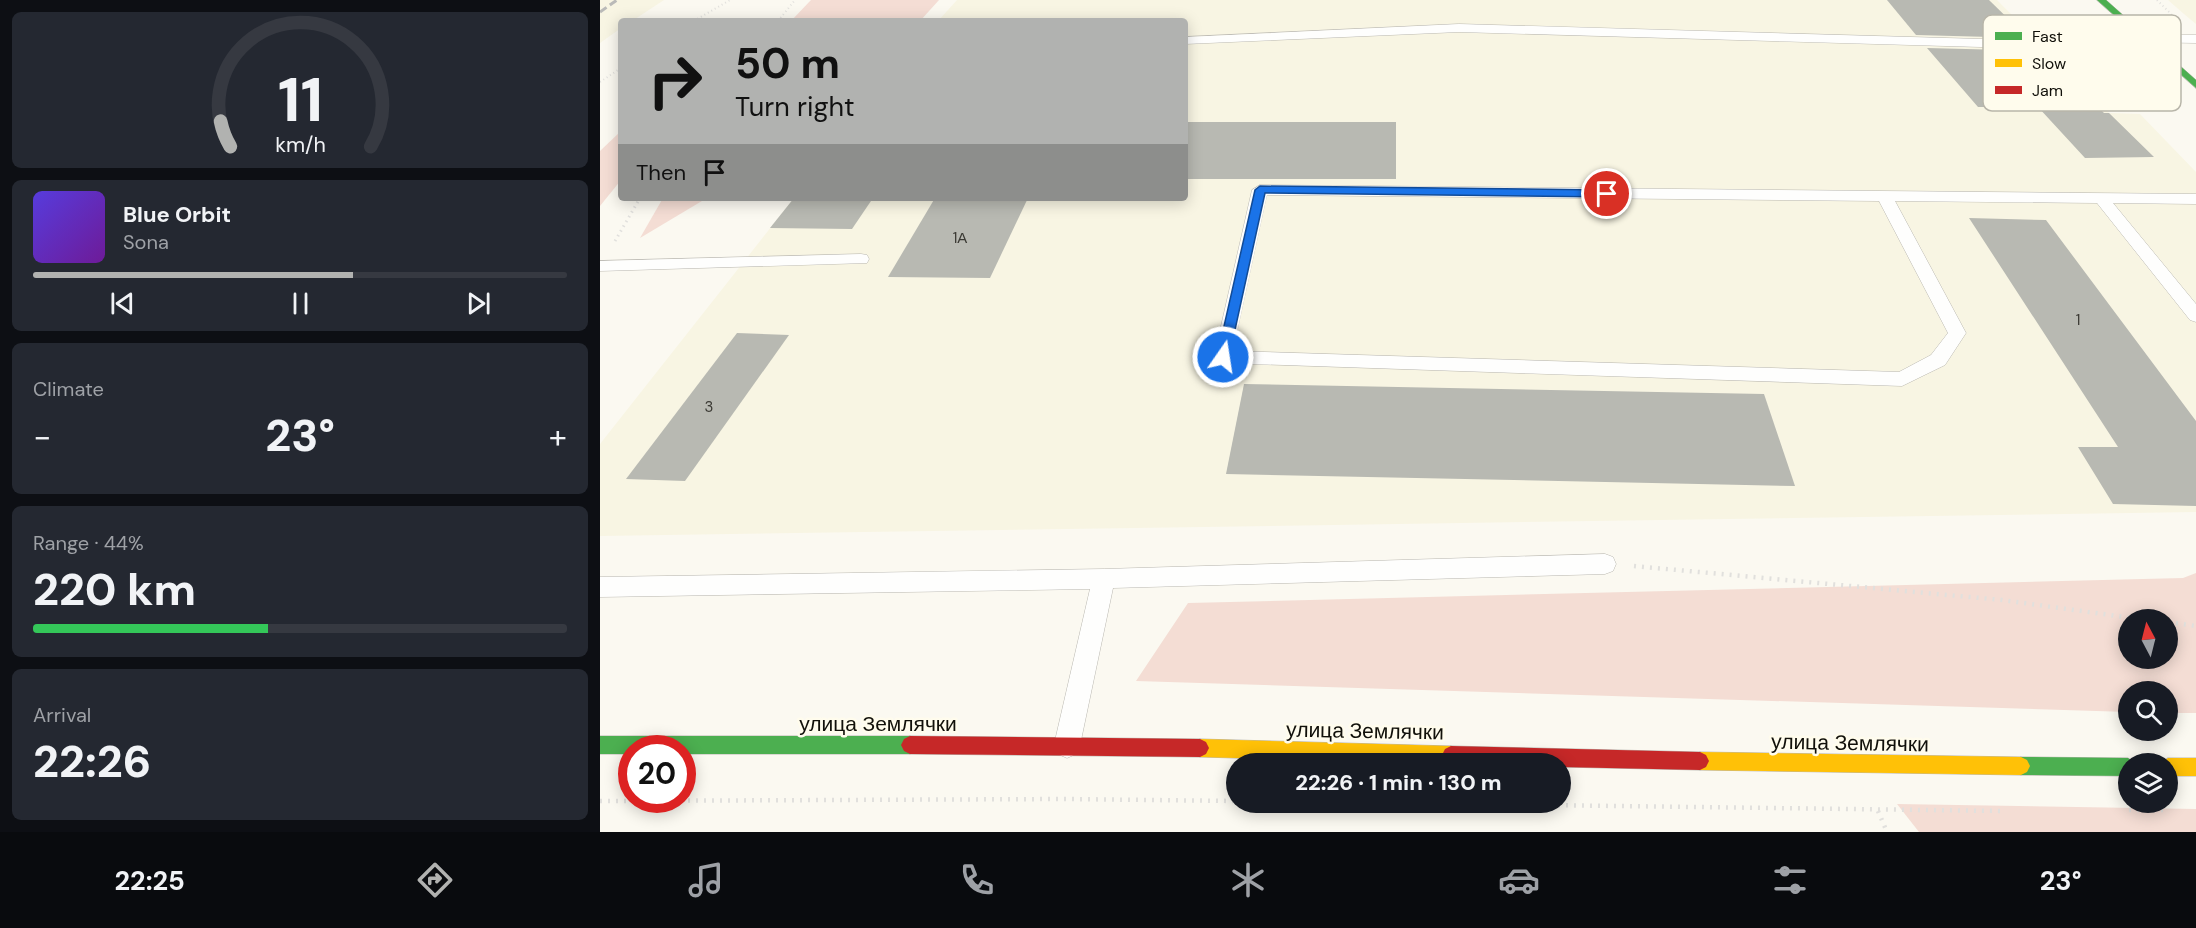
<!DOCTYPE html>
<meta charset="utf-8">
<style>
:root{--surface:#171b24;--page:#242831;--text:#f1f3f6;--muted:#9ea1a6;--line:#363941;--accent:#b1b2b0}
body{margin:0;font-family:"DM Sans",sans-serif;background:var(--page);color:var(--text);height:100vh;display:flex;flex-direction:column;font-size:22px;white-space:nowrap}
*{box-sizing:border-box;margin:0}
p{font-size:20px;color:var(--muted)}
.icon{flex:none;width:33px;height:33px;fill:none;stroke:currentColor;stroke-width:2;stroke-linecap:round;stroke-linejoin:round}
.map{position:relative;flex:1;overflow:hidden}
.panel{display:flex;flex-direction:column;gap:12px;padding:12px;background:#0d0f14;width:600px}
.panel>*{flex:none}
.guide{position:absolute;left:18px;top:18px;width:570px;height:183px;border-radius:6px;box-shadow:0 3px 15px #0003;background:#b1b2b0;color:#111;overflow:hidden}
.needle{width:39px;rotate:353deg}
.controls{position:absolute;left:1518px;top:609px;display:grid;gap:12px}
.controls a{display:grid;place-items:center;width:60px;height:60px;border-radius:50%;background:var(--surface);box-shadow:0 3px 15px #0003;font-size:30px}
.speed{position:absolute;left:18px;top:735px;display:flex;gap:12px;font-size:30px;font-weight:700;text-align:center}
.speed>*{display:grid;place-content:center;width:78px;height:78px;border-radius:50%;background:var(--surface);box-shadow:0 3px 15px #0003;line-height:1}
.speed .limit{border:9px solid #d22;background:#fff;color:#111}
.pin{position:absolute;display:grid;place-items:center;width:51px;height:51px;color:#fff;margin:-26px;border:3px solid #fff;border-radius:50%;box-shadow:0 2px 6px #0007}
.me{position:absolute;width:66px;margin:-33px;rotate:13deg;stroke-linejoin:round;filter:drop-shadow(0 0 4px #0008)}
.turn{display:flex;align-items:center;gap:21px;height:126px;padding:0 18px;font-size:27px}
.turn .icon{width:78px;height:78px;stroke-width:2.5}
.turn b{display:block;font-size:42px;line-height:51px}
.then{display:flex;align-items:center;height:57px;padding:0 18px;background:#0003;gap:12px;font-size:22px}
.big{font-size:45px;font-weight:800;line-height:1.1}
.panel .tile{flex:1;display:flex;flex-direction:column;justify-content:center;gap:9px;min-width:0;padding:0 21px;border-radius:9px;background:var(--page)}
.panel .dial{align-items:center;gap:0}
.dial svg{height:156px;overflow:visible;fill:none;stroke:var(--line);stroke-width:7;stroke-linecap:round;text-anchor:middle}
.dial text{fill:var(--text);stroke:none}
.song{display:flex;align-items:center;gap:18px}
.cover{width:72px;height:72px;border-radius:9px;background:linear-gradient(135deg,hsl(250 70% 55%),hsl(280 70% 35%))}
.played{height:6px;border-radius:3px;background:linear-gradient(90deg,var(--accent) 60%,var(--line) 60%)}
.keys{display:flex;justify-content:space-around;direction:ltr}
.heat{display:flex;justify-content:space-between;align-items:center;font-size:33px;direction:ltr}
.charge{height:9px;border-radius:4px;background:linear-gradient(90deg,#34c759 44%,var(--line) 0)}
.trip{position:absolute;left:626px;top:753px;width:345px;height:60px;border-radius:30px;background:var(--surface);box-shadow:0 3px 15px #0003;font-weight:800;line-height:60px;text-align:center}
.tabs{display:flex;height:96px;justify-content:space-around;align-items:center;background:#090b0e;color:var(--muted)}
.tabs .icon{width:42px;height:42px}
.tabs .active{color:var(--accent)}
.tabs b{font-size:27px;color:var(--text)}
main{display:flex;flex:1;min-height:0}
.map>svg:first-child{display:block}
.built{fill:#f8f5e3}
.green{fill:#f4ddd4;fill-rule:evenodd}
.building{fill:#b8b9b2}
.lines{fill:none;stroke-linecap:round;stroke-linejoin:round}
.lane-casing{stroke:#bab8b1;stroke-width:1}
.fast-casing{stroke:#bab8b1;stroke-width:1}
.slow-casing{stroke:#bab8b1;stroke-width:1}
.jam-casing{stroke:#bab8b1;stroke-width:1}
.path-far2{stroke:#e1e0dd;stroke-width:2;stroke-dasharray:1 3;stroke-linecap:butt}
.path-far1{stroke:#e1e0dd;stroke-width:3;stroke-dasharray:1.5 4;stroke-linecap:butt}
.path{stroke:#e1e0dd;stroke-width:4.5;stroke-dasharray:2 6;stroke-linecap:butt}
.lane{fill:#fefefd;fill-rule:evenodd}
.fast{fill:#4caf50;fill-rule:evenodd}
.slow{fill:#ffc107;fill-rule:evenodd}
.jam{fill:#c62828;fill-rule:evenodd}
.rail{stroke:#babab8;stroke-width:3;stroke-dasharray:8 4;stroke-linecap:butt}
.route{fill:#1a73e8;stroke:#114b97;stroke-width:1.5}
.labels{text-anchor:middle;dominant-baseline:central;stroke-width:5;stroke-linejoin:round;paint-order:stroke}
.number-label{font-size:15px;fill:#3b3a34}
.near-street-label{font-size:21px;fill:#11100a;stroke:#fffced}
.key{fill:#fffced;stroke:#b8b5a9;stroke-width:1.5}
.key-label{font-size:16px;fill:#11100a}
</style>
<main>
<section class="panel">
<div class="tile dial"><svg viewBox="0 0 100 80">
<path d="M14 69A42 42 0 1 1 86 69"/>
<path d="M14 69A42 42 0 0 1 9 56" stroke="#b1b2b0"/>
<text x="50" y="56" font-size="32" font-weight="700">11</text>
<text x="50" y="72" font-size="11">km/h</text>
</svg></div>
<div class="tile">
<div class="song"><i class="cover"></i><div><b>Blue Orbit</b><p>Sona</p></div></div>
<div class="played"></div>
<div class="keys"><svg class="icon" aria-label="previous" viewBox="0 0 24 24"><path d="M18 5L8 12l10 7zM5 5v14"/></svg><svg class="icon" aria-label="pause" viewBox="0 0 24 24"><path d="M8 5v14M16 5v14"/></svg><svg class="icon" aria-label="next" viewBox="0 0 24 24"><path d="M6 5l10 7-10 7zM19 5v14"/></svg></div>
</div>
<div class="tile"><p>Climate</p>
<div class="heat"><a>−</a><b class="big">23°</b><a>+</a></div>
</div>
<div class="tile"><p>Range · 44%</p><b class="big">220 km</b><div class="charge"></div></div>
<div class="tile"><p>Arrival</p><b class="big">22:26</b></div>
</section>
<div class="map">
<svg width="1596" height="832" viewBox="0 0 1596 832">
<rect width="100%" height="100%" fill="#fbf9f1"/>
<g class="built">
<path d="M 0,0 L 64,0 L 32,21 L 21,21 L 21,28 L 0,43 Z"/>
<path d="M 357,0 L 1397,0 L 1509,113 L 1540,114 L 1596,172 L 1596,512 L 0,536 L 0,444 L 194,198 L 585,198 L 585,21 L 338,21 Z"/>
<path d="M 1568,0 L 1596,0 L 1596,24 L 1584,14 Z"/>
</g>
<g class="green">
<path d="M 211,0 L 339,0 L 320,21 L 191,21 Z"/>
<path d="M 21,131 L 21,180 L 0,206 L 0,151 Z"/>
<path d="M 63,198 L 107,198 L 40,238 Z"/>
<path d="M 1596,573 L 1596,713 L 1568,713 L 1568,692 L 1528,692 L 1528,712 L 536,681 L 588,603 L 1583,578 ZM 1528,620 L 1568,620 L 1568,658 L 1528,658 Z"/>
<path d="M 1297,804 L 1596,809 L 1596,832 L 1319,832 Z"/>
</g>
<g class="building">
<path d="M 1287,0 L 1389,0 L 1428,38 L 1316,35 Z"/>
<path d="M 1327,48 L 1441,51 L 1504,113 L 1509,113 L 1554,157 L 1485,158 L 1438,107 L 1378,107 Z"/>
<rect x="585" y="122" width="211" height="57"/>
<path d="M 194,198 L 273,198 L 252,229 L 170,228 Z"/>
<path d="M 335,198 L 428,198 L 390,278 L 288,277 Z"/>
<path d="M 1369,218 L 1446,220 L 1596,421 L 1596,506 L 1513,504 L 1478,447 L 1518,447 Z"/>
<path d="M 137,333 L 189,335 L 85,481 L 26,479 Z"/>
<path d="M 644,384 L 1164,394 L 1195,486 L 626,474 Z"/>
</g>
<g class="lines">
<g class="lane-casing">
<g id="lane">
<path d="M 859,24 L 1555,44 L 1561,48 L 1555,52 L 859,32 L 585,44 L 586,37 Z"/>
<path d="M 1545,35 L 1596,35 L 1596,43 L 1541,42 L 1539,39 Z"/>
<path d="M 660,185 L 1596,194 L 1596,204 L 1513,203 L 1596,304 L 1596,322 L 1590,320 L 1497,203 L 1295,201 L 1366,333 L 1345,365 L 1302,386 L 623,363 L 617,362 L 614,357 L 652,190 ZM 667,195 L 1279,201 L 1348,333 L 1331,355 L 1299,372 L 633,351 Z"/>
<path d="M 261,254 L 267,255 L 269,259 L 267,263 L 0,271 L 0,261 Z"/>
<path d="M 1005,554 L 1013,557 L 1016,564 L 1013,571 L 1005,574 L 513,588 L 480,745 L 476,754 L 467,758 L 458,754 L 454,745 L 490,589 L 0,597 L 0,577 L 504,569 Z"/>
</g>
</g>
<g class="fast-casing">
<g id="fast">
<path d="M 1497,0 L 1506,0 L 1596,80 L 1596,88 Z"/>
<path d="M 0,736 L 310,736 L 316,739 L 319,745 L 316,751 L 310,754 L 82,754 L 82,748 L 32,748 L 32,754 L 0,754 Z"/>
<path d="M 1421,757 L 1528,758 L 1536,764 L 1528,764 L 1528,776 L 1421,775 L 1415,772 L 1412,766 L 1415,760 Z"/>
</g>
</g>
<g class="slow-casing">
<g id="slow">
<path d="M 600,739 L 851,746 L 857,749 L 860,755 L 857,761 L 852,764 L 600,757 L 594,754 L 591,748 L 594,742 Z"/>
<path d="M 1100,752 L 1421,757 L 1427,760 L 1430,766 L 1427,772 L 1421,775 L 1100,770 L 1094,767 L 1091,761 L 1094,755 Z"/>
<path d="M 1568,758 L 1596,758 L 1596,776 L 1568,776 L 1568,764 L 1560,764 Z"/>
</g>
</g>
<g class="jam-casing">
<g id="jam">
<path d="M 310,736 L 600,739 L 606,742 L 609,748 L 606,754 L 600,757 L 310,754 L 304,751 L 301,745 L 304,739 Z"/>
<path d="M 851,746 L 1100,752 L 1106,755 L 1109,761 L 1106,767 L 1100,770 L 960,767 L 960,764 L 850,764 L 845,761 L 842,755 L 845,749 Z"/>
</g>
</g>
<g class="path-far2">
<path d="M 1557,0 L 1573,16"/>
<path d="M 94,21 L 130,0"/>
<path d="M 178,21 L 195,0"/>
<path d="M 0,82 L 21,68"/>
</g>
<path class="path-far1" d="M 15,241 L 40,198"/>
<g class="path">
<path d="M 1034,566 L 1402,600 L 1546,620"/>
<path d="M 1568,622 L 1596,626"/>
<path d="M 0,801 L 464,799 L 636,801"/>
<path d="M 710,802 L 1402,811"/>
<path d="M 1529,810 L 1567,810"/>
<path d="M 1278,811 L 1287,832"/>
</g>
<use href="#lane" class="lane"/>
<use href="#fast" class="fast"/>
<use href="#slow" class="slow"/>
<use href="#jam" class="jam"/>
<path class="rail" d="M 0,12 L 17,0"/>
</g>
<path class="route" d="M 660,186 L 1007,190 L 1012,194 L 1007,197 L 665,193 L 629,357 L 623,361 L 617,357 L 655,190 Z"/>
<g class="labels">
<g class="number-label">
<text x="360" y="238">1А</text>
<text x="1478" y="320">1</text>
<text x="109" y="407">3</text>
</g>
<g class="near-street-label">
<text x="278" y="724">улица Землячки</text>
<text transform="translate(765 731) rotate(1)">улица Землячки</text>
<text transform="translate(1250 743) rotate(1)">улица Землячки</text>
</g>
</g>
<rect x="1383" y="15" width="198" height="96" rx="9" class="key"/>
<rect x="1395" y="32" width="27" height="8" fill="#4caf50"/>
<rect x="1395" y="59" width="27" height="8" fill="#ffc107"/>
<rect x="1395" y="86" width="27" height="8" fill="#c62828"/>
<g class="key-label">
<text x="1432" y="42">Fast</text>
<text x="1432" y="69">Slow</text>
<text x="1432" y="96">Jam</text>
</g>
</svg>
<div class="controls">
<a><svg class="needle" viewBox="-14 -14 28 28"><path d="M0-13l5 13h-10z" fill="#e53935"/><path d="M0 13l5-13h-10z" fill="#9ea1a6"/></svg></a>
<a><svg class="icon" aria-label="search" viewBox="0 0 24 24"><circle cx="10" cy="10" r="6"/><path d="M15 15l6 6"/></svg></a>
<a><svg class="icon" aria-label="layers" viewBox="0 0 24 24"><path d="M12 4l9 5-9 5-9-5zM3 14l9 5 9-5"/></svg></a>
</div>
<div class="speed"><div class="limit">20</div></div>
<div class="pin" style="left:1007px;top:194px;background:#d93025"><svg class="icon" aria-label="arrive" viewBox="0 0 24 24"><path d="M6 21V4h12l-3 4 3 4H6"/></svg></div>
<svg class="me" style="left:623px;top:357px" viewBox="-20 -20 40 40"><circle r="17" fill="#1a73e8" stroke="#fff" stroke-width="3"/><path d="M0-11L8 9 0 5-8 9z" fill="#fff"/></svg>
<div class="trip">22:26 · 1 min · 130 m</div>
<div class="guide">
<div class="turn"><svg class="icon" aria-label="right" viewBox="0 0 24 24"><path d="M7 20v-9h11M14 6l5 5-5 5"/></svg><div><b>50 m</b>Turn right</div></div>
<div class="then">Then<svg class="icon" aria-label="arrive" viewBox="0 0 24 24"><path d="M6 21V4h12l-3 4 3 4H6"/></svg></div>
</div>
</div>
</main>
<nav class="tabs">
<b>22:25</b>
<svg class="icon active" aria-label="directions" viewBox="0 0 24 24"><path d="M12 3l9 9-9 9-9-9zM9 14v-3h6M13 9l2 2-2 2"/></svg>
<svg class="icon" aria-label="music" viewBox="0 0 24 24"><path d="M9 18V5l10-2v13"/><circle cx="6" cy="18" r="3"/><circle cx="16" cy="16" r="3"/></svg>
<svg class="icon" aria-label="phone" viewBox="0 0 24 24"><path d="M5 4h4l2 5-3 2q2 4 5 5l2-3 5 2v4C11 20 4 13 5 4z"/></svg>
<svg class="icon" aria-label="climate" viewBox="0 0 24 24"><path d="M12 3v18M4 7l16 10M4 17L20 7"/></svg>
<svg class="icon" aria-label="car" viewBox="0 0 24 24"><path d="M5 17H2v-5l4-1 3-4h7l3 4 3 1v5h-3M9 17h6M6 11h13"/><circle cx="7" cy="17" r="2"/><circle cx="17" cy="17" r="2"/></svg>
<svg class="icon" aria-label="filters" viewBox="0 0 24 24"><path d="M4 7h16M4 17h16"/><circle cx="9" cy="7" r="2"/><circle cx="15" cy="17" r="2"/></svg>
<b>23°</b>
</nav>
